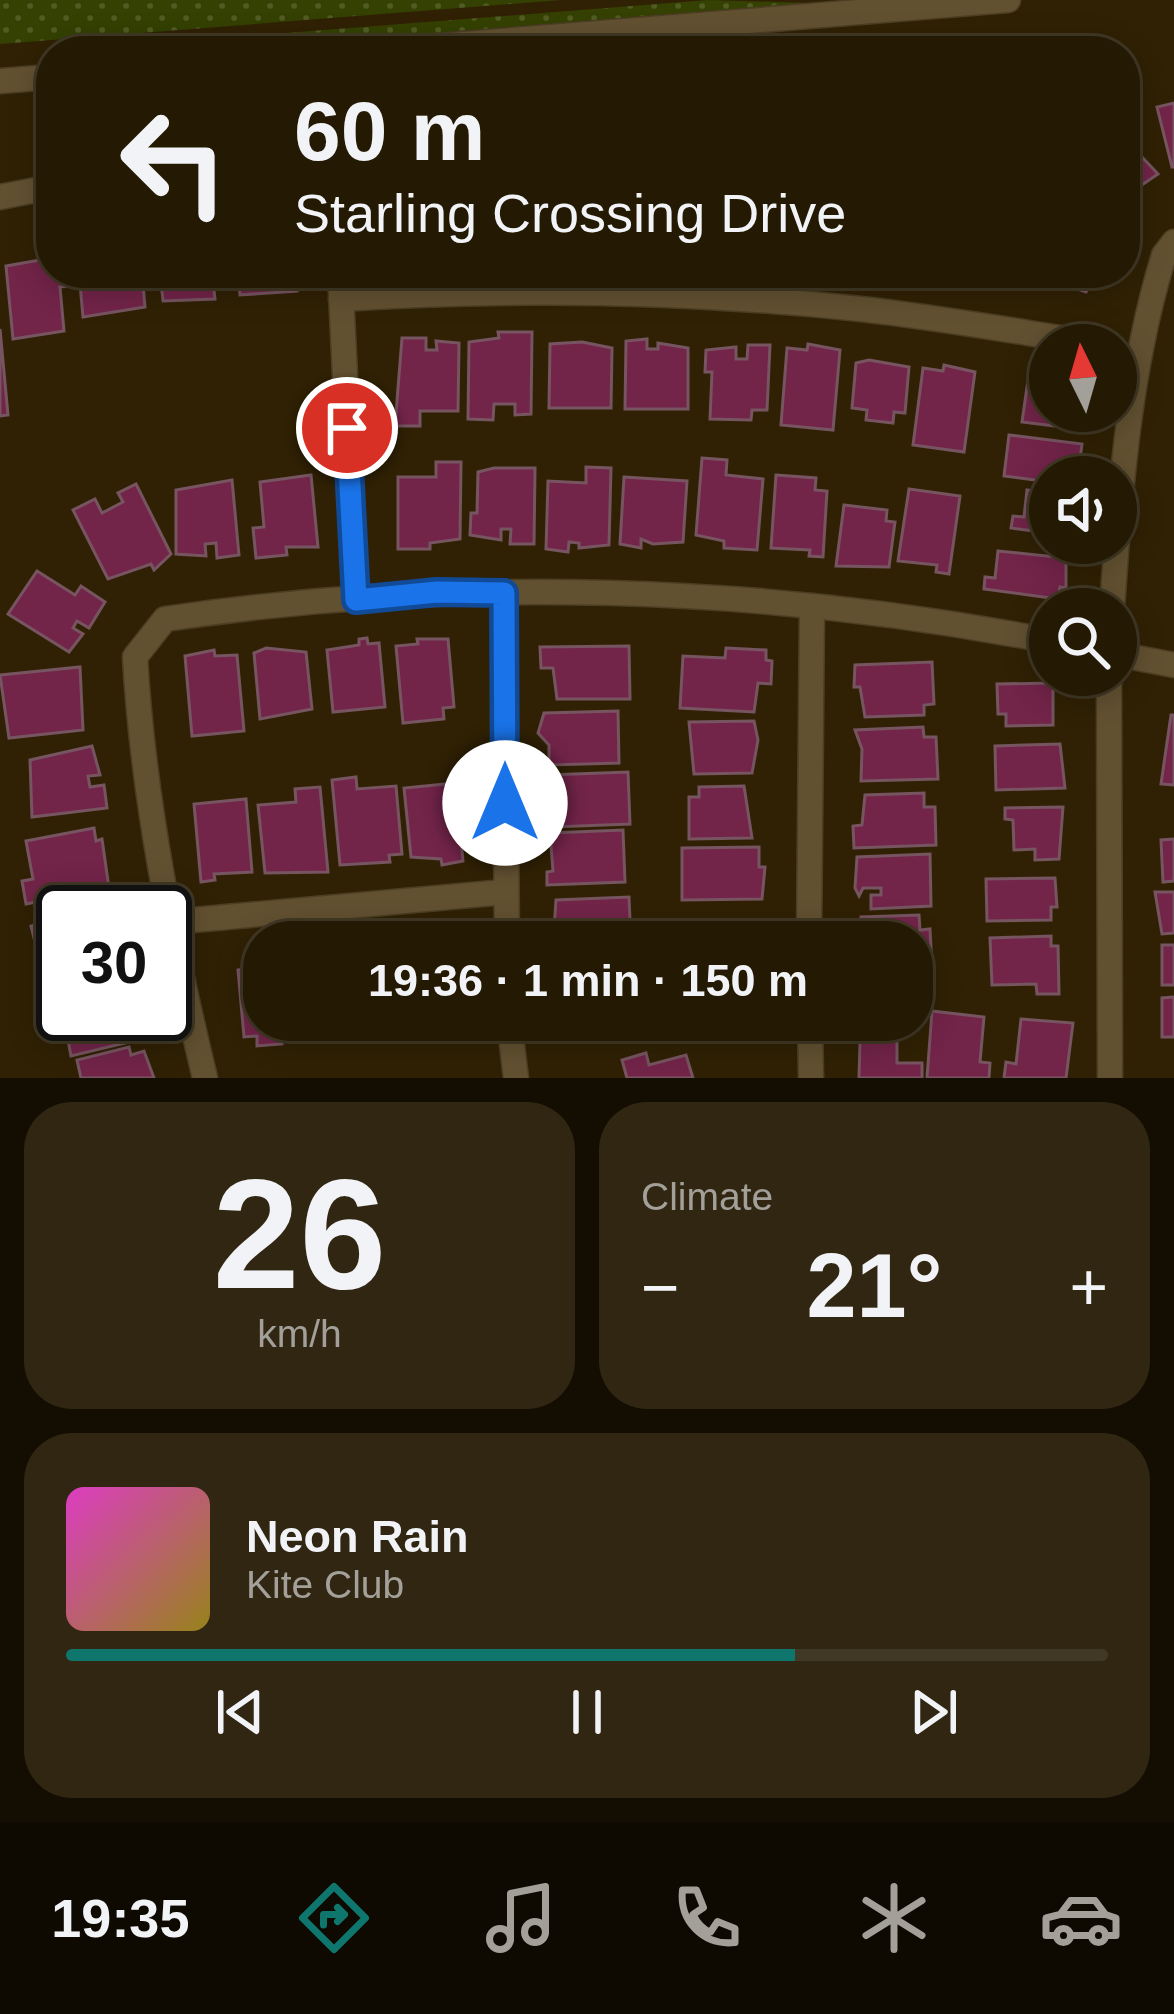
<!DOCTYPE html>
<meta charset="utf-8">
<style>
:root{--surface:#241903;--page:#302612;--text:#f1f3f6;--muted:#a3a09a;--line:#413825;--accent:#0f766e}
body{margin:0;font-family:Helvetica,sans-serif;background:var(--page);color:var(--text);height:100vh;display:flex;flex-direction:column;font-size:45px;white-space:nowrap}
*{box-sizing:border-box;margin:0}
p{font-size:39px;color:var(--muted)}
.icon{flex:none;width:66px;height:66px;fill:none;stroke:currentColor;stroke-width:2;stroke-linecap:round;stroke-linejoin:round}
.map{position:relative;height:1078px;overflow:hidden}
.drawer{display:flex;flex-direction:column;gap:24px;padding:24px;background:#140e02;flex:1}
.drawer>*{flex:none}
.banner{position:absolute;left:36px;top:36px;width:1104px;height:252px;border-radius:48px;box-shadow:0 6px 30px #0003,0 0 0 3px var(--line);background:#241903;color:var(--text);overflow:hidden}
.needle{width:78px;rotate:355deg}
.buttons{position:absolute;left:1029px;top:324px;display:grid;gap:24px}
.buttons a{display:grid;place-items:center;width:108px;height:108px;border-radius:50%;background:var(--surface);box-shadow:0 6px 30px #0003,0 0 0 3px var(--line);font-size:60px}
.speed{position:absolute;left:36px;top:885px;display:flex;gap:24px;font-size:60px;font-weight:700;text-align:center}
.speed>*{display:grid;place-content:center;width:156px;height:156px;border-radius:50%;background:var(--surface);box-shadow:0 6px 30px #0003,0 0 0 3px var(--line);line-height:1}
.speed .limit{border:6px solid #111;border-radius:18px;background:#fff;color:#111}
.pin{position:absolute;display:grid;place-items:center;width:102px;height:102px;color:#fff;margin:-51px;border:6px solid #fff;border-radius:50%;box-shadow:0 3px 12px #0007}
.me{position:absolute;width:132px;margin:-66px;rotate:0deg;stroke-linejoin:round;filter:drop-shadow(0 0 9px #0008)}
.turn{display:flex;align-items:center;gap:42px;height:252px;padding:0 60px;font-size:54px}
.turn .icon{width:156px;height:156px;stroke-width:2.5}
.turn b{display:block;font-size:84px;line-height:102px}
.big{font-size:90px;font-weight:700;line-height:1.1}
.drawer .card{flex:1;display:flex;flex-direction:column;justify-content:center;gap:18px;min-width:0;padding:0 42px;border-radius:48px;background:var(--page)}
.drawer .dial{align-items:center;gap:0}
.dial b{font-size:156px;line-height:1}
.song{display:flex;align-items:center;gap:36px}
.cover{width:144px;height:144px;border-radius:18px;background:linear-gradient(135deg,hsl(310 70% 55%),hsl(50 70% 35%))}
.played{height:12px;border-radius:6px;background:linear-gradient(90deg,var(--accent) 70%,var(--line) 70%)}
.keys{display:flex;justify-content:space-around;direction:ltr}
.heat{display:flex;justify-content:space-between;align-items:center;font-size:66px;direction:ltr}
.drawer .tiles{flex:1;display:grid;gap:24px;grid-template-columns:1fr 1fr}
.card:last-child{grid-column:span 2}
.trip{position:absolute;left:243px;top:921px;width:690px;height:120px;border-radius:48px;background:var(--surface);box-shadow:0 6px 30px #0003,0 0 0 3px var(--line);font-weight:700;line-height:120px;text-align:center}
.menu{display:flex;height:192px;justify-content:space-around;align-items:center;background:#0e0a01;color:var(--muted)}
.menu .icon{width:84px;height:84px}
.menu .on{color:var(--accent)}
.menu b{font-size:54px;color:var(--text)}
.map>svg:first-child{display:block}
.park{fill:url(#park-dots)}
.building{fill:#722449;stroke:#765460;stroke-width:3}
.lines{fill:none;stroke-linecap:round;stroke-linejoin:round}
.street-casing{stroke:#4c3e23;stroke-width:27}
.street{stroke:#625131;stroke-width:24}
.route-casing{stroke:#114b97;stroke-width:30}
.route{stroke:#1a73e8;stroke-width:21}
</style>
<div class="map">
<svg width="1174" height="1078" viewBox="0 0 1174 1078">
<defs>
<pattern id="park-dots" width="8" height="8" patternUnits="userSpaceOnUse" patternTransform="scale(3)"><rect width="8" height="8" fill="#344102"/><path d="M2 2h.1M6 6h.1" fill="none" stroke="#515c25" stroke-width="1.8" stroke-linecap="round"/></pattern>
</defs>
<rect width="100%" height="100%" fill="#302104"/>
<g class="park">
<path d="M 0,0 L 561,0 L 0,44 Z"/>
<path d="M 708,0 L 808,3 L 210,51 L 57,51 Z"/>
</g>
<g class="building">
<path d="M 1174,103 L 1174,167 L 1172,167 L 1157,107 Z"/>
<path d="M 1125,139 L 1158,174 L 1133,191 L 1125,208 Z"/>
<path d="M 51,258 L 51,273 L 69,273 L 71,286 L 60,287 L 64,331 L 13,339 L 6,266 Z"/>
<path d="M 79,273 L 142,273 L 145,307 L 83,317 Z"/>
<path d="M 160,273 L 212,273 L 215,299 L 163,301 Z"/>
<path d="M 238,273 L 296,273 L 297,291 L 240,295 Z"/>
<path d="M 921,273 L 974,273 L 972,284 L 958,285 L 950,284 L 951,276 Z"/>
<path d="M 1030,273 L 1096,273 L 1086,292 Z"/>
<path d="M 0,329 L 8,415 L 0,416 Z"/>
<path d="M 498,332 L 532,332 L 531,414 L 515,415 L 515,404 L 494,404 L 493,420 L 468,419 L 469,342 L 499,338 Z"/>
<path d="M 402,338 L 426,338 L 426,350 L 437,350 L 436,341 L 459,343 L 458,411 L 420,411 L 420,426 L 395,426 Z"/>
<path d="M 647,339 L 647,349 L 658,349 L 658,343 L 688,348 L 688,409 L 625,409 L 626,341 Z"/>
<path d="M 582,342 L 612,348 L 611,408 L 549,408 L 550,344 Z"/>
<path d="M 808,344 L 840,350 L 833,430 L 781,425 L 787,348 L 807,350 Z"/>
<path d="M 748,345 L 770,345 L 767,410 L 752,410 L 751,420 L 710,419 L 712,372 L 705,372 L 706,350 L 736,347 L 736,359 L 747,359 Z"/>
<path d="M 869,360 L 909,367 L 905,413 L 894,412 L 893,423 L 866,420 L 867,410 L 852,408 L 856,363 Z"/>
<path d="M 944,365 L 975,372 L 964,452 L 913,445 L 923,368 L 943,371 Z"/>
<path d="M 1028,380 L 1050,383 L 1050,411 L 1082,411 L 1079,429 L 1022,422 Z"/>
<path d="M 1009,435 L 1082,444 L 1079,467 L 1073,466 L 1071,477 L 1050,477 L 1050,482 L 1004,476 Z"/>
<path d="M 702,458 L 727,460 L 726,475 L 763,479 L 757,550 L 724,548 L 724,541 L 696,535 Z"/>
<path d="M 436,462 L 461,462 L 460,539 L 430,543 L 430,549 L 398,549 L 398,477 L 436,477 Z"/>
<path d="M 586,467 L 611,468 L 609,545 L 579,548 L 579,543 L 569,542 L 568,552 L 546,549 L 548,481 L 586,483 Z"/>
<path d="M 494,468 L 535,468 L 534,544 L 510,544 L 511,529 L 501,529 L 501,540 L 470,535 L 471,513 L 477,513 L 478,472 Z"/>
<path d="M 311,475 L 318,547 L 286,547 L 287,555 L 256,558 L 253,528 L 264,527 L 260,482 Z"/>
<path d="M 776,475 L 816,478 L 815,490 L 827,491 L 823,557 L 809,556 L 810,550 L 771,548 Z"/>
<path d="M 624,477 L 687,481 L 683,542 L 653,544 L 641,539 L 641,548 L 620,544 Z"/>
<path d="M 232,480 L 239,555 L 217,558 L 216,543 L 205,544 L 206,556 L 176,554 L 176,490 Z"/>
<path d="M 136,484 L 171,554 L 154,570 L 151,564 L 108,579 L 73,510 L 95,499 L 102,513 L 123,502 L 118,493 Z"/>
<path d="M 909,489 L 960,496 L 949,574 L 936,572 L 937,565 L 898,561 Z"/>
<path d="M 1027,490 L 1050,493 L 1050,533 L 1011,528 L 1013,516 L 1024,517 Z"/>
<path d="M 844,505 L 887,510 L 886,521 L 895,522 L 889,567 L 836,566 Z"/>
<path d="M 998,551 L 1066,558 L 1066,588 L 1060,587 L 1058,599 L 984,589 L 985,577 L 995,578 Z"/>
<path d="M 37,571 L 75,595 L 81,586 L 105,602 L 89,628 L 77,621 L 73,628 L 83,634 L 69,652 L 8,614 Z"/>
<path d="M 367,638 L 368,644 L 379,643 L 385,707 L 333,712 L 327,650 L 359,645 L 359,639 Z"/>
<path d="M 417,639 L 448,639 L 454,707 L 443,708 L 444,719 L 403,723 L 396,646 L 418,644 Z"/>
<path d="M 629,646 L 630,699 L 557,699 L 553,668 L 541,668 L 540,647 Z"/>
<path d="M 266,648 L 306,652 L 312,709 L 260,719 L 254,653 Z"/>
<path d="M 726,648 L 766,650 L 766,660 L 772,661 L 771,684 L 758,683 L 754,712 L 680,708 L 683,656 L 725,658 Z"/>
<path d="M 214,650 L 215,656 L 237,655 L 244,731 L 192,736 L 185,656 Z"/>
<path d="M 932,662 L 934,704 L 924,705 L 924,715 L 865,717 L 860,687 L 854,687 L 855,665 Z"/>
<path d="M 80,667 L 83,730 L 9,738 L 0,675 Z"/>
<path d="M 1053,683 L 1053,725 L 1006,726 L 1006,714 L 998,714 L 997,684 Z"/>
<path d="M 618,711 L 619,763 L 549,765 L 549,745 L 538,733 L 544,713 Z"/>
<path d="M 1171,715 L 1174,715 L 1174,785 L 1161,784 Z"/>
<path d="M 754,721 L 758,740 L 752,773 L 694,774 L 689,722 Z"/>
<path d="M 923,727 L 924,737 L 936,737 L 938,779 L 861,781 L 862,749 L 855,730 Z"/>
<path d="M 1060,744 L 1065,788 L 996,790 L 995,746 Z"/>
<path d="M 92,746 L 100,775 L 88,776 L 90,787 L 104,785 L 107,808 L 32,817 L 30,760 Z"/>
<path d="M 628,772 L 630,824 L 553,827 L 553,788 L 548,788 L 548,775 Z"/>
<path d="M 356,777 L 357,789 L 396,786 L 402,854 L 389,855 L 390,862 L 340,865 L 332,780 Z"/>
<path d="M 456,783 L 463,861 L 442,865 L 441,859 L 411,857 L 404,788 Z"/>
<path d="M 744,786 L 752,838 L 689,839 L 689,797 L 699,797 L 699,787 Z"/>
<path d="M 320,787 L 328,872 L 265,873 L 258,805 L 296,802 L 295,789 Z"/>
<path d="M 924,793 L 924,807 L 935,807 L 936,845 L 854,848 L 853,826 L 862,825 L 865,795 Z"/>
<path d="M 246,799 L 252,872 L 214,874 L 215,880 L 201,882 L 194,804 Z"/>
<path d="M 1063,807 L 1059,859 L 1035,860 L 1035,849 L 1014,850 L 1013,820 L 1005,819 L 1005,808 Z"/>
<path d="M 94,828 L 96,841 L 102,839 L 109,888 L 26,904 L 22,881 L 33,879 L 26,841 Z"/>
<path d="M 623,830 L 625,882 L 547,885 L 547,872 L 553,871 L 550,833 Z"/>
<path d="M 1174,839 L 1174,881 L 1163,882 L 1161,840 Z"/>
<path d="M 759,847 L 759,867 L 765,867 L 762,899 L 682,900 L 682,848 Z"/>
<path d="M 930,854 L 931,906 L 871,909 L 871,895 L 881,895 L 881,888 L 863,888 L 859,896 L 855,888 L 857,857 Z"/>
<path d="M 1055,878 L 1057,907 L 1051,907 L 1051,920 L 987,921 L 986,879 Z"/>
<path d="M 1155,892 L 1174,892 L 1174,933 L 1162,934 Z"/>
<path d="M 629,897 L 631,942 L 542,942 L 542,930 L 554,930 L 556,900 Z"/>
<path d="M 919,915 L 920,930 L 930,929 L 932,967 L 912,967 L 912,942 L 858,942 L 861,917 Z"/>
<path d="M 63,918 L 63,983 L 57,985 L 48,948 L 37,950 L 31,926 Z"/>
<path d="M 686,923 L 759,923 L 762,942 L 686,942 Z"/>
<path d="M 1051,936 L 1051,946 L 1058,946 L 1059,994 L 1037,994 L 1036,984 L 992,985 L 990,938 Z"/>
<rect x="1162" y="945" width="12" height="40"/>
<path d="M 262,966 L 264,1020 L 295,1020 L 296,1032 L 281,1033 L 282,1044 L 257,1046 L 257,1036 L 244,1037 L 238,970 Z"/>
<path d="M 1174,997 L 1174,1037 L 1162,1037 L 1162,998 Z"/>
<path d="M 932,1011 L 984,1017 L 980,1062 L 990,1063 L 989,1078 L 927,1078 Z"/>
<path d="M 63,1014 L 136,1014 L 142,1039 L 71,1056 Z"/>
<path d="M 1021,1019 L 1073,1023 L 1066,1078 L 1004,1078 L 1006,1062 L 1016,1064 Z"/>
<path d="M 326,1020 L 378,1020 L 378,1023 L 327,1031 Z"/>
<path d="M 405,1020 L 457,1020 L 459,1036 L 407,1040 Z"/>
<path d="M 897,1039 L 897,1063 L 922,1063 L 922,1078 L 859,1078 L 860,1042 Z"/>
<path d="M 129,1047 L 131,1055 L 144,1051 L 154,1078 L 81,1078 L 77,1060 Z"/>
<path d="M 646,1053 L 649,1065 L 686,1055 L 693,1078 L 627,1078 L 622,1060 Z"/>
</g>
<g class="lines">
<g class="street-casing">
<g id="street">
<path d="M 376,51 L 1008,0"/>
<path d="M 0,81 L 51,77"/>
<path d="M 0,197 L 51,187"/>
<path d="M 340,273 L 356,600"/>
<path d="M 341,299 C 514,288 688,291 861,309 C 943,318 1025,333 1106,345"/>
<path d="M 504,593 L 507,942"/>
<path d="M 1112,609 C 1120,490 1129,369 1164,255 L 1174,242"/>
<path d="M 1116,654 L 1174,665"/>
<path d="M 1109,675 L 1110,1078"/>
<path d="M 171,922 L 505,892"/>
<path d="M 809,942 L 812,606"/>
<path d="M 509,1020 L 516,1078"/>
<path d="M 810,1020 L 811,1078"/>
<path d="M 205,1078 C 172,941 143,798 135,657 L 165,619 C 457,576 761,585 1050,641"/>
</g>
</g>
<use href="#street" class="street"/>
</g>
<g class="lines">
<g class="route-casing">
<path id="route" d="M 347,428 L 356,600 L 437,592 L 504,593 L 505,803"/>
</g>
<use href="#route" class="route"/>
</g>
</svg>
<div class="buttons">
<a><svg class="needle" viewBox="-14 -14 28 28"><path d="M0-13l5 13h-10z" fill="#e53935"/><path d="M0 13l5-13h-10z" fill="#a3a09a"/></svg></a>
<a><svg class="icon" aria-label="sound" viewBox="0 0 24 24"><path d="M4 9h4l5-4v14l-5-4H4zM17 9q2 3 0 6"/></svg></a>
<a><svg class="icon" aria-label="search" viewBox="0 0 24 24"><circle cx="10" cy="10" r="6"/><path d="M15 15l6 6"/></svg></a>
</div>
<div class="speed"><div class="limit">30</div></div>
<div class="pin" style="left:347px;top:428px;background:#d93025"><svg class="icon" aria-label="arrive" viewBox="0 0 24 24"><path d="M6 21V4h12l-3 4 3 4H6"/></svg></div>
<svg class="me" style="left:505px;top:803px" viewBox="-20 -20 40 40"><circle r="19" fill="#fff"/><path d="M0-13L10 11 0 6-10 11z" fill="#1a73e8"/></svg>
<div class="trip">19:36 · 1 min · 150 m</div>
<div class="banner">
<div class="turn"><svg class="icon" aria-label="left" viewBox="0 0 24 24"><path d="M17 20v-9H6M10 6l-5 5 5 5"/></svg><div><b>60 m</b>Starling Crossing Drive</div></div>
</div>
</div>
<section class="drawer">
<div class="tiles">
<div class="card dial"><b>26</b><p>km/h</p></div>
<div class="card"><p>Climate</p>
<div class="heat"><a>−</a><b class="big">21°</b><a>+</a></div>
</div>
<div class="card">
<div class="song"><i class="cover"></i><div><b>Neon Rain</b><p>Kite Club</p></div></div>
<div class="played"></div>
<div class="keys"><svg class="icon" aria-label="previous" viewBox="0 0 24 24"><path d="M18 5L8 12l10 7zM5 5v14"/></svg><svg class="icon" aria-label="pause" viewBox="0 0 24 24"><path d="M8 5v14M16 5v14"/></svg><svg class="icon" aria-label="next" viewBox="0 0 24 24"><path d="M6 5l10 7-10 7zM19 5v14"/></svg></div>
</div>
</div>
</section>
<nav class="menu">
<b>19:35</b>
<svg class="icon on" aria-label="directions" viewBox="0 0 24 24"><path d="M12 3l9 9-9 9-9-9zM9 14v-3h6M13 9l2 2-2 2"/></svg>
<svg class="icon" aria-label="music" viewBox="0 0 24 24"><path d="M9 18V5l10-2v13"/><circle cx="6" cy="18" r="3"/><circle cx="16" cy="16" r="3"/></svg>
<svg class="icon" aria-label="phone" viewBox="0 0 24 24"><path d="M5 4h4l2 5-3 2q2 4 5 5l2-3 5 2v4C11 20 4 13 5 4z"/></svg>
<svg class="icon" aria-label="climate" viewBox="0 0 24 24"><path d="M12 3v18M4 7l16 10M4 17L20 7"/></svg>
<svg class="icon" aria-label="car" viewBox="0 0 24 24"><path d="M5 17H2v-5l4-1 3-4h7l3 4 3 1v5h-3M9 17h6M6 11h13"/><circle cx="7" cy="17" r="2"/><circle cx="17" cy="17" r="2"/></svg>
</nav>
